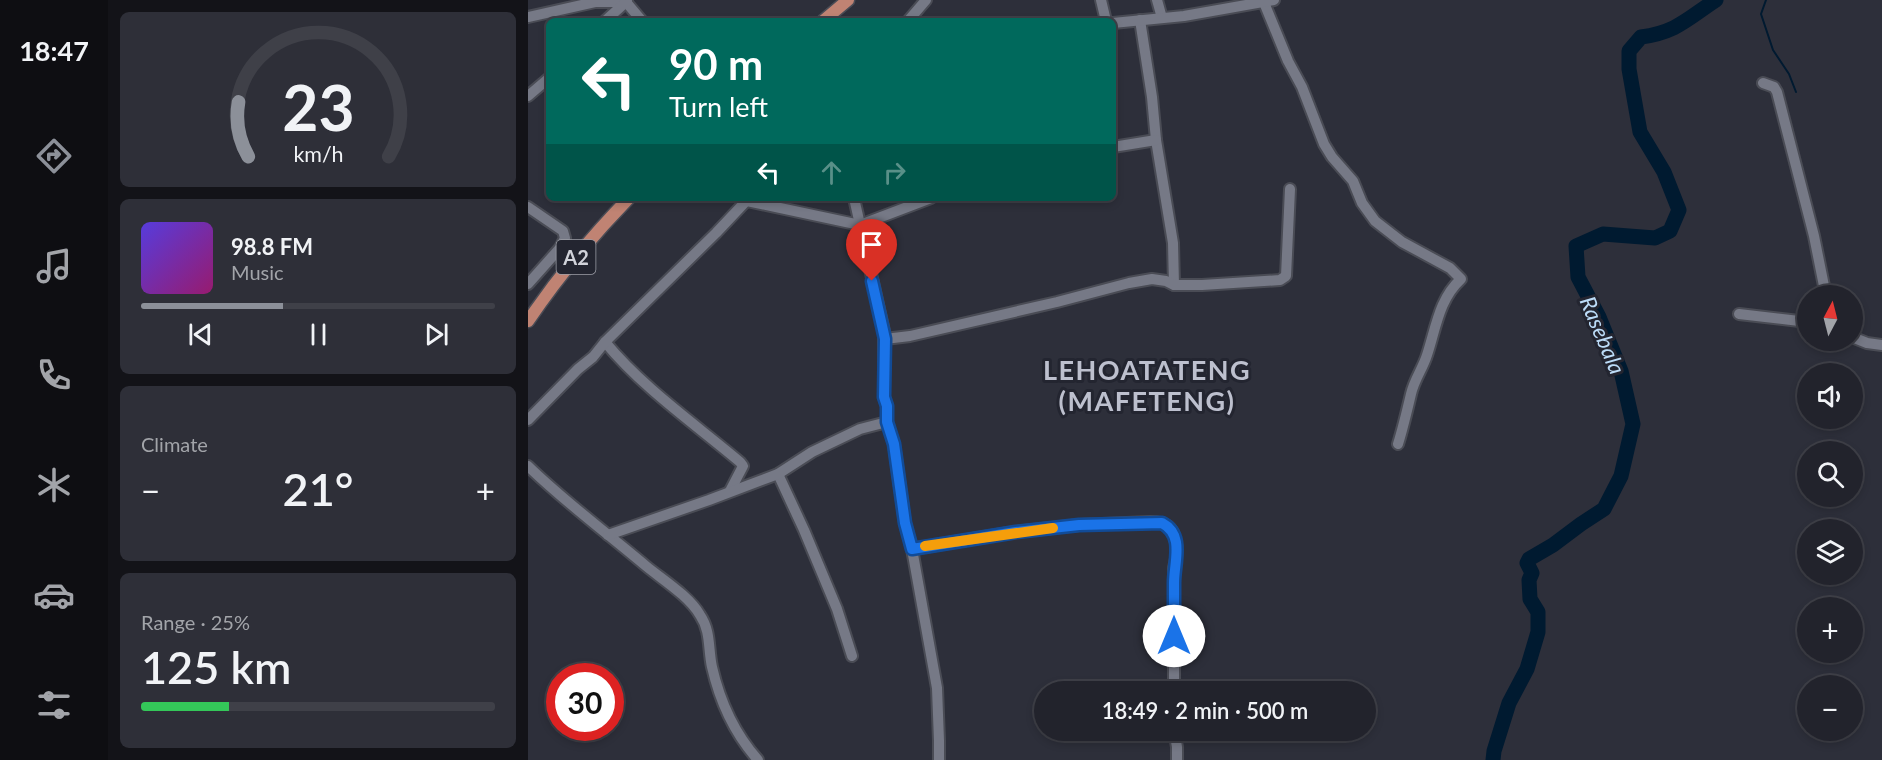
<!DOCTYPE html>
<meta charset="utf-8">
<style>
:root{--surface:#22232c;--page:#2e2f38;--text:#f1f3f6;--muted:#a2a4a9;--line:#3f4048;--accent:#8c9099}
body{margin:0;font-family:Lato,sans-serif;background:var(--page);color:var(--text);height:100vh;display:flex;flex-direction:column;font-size:22px;white-space:nowrap}
*{box-sizing:border-box;margin:0}
p{font-size:20px;color:var(--muted)}
.icon{flex:none;width:33px;height:33px;fill:none;stroke:currentColor;stroke-width:2;stroke-linecap:round;stroke-linejoin:round}
.map{position:relative;flex:1;overflow:hidden}
.details{display:flex;flex-direction:column;gap:12px;padding:12px;background:#131318;width:420px}
.details>*{flex:none}
.hud{position:absolute;left:18px;top:18px;width:570px;height:183px;border-radius:9px;box-shadow:0 3px 9px #0003,0 0 0 2px var(--line);background:#00695c;color:#fff;overflow:hidden}
.needle{width:39px;rotate:7deg}
.buttons{position:absolute;left:1269px;top:285px;display:grid;gap:12px}
.buttons a{display:grid;place-items:center;width:66px;height:66px;border-radius:50%;background:var(--surface);box-shadow:0 3px 9px #0003,0 0 0 2px var(--line);font-size:30px}
.speed{position:absolute;left:18px;top:663px;display:flex;gap:12px;font-size:30px;font-weight:700;text-align:center}
.speed>*{display:grid;place-content:center;width:78px;height:78px;border-radius:50%;background:var(--surface);box-shadow:0 3px 9px #0003,0 0 0 2px var(--line);line-height:1}
.speed .limit{border:9px solid #d22;background:#fff;color:#111}
.pin{position:absolute;display:grid;place-items:center;width:51px;height:51px;color:#fff;margin:-62px -26px;border-radius:50% 50% 50% 0;rotate:-45deg;box-shadow:0 0 6px #0007}
.pin .icon{rotate:45deg}
.me{position:absolute;width:66px;margin:-33px;rotate:0deg;stroke-linejoin:round;filter:drop-shadow(0 0 4px #0008)}
.turn{display:flex;align-items:center;gap:21px;height:126px;padding:0 24px;font-size:27px}
.turn .icon{width:78px;height:78px;stroke-width:2.5}
.turn b{display:block;font-size:42px;line-height:51px}
.lanes{display:flex;align-items:center;height:57px;padding:0 24px;background:#0003;justify-content:center;gap:30px;direction:ltr}
.lanes .off{opacity:.35}
.big{font-size:45px;font-weight:600;line-height:1.1}
.details .card{flex:1;display:flex;flex-direction:column;justify-content:center;gap:9px;min-width:0;padding:0 21px;border-radius:9px;background:var(--page)}
.details .dial{align-items:center;gap:0}
.dial svg{height:156px;overflow:visible;fill:none;stroke:var(--line);stroke-width:7;stroke-linecap:round;text-anchor:middle}
.dial text{fill:var(--text);stroke:none}
.song{display:flex;align-items:center;gap:18px}
.cover{width:72px;height:72px;border-radius:9px;background:linear-gradient(135deg,hsl(250 70% 55%),hsl(320 70% 35%))}
.played{height:6px;border-radius:3px;background:linear-gradient(90deg,var(--accent) 40%,var(--line) 40%)}
.keys{display:flex;justify-content:space-around;direction:ltr}
.heat{display:flex;justify-content:space-between;align-items:center;font-size:33px;direction:ltr}
.charge{height:9px;border-radius:4px;background:linear-gradient(90deg,#34c759 25%,var(--line) 0)}
.trip{position:absolute;left:506px;top:681px;width:342px;height:60px;border-radius:30px;background:var(--surface);box-shadow:0 3px 9px #0003,0 0 0 2px var(--line);font-weight:600;line-height:60px;text-align:center}
main{display:flex;flex:1;min-height:0}
.dock{display:flex;flex-direction:column;width:108px;justify-content:space-around;align-items:center;background:#0e0e12;color:var(--muted)}
.dock .icon{width:42px;height:42px}
.dock .selected{color:var(--accent)}
.dock b{font-size:27px;color:var(--text)}
.map>svg:first-child{display:block}
.lines{fill:none;stroke-linecap:round;stroke-linejoin:round}
.stream{stroke:#001a30;stroke-width:2}
.river{stroke:#001a30;stroke-width:15}
.minor-casing{stroke:#4a4c55;stroke-width:14}
.major-casing{stroke:#4a4c55;stroke-width:15}
.minor{stroke:#767986;stroke-width:10}
.major{stroke:#c08373;stroke-width:12}
.route-casing{stroke:#114b97;stroke-width:15}
.route{stroke:#1a73e8;stroke-width:10}
.slow{stroke:#f59e0b;stroke-width:10}
.labels{text-anchor:middle;dominant-baseline:central;stroke-width:6;stroke-linejoin:round;paint-order:stroke}
.shield{fill:#232530;stroke:#9d9fa7;stroke-width:1.5}
.shield-label{font-size:20px;font-weight:bold;fill:#d1d3da}
.water-label{font-size:22px;font-style:italic;fill:#bcdcf8;stroke:#232530}
.district-label{font-size:27px;font-weight:bold;letter-spacing:1.5px;fill:#bdc0ce;stroke:#232530}
</style>
<main>
<nav class="dock">
<b>18:47</b>
<svg class="icon selected" aria-label="directions" viewBox="0 0 24 24"><path d="M12 3l9 9-9 9-9-9zM9 14v-3h6M13 9l2 2-2 2"/></svg>
<svg class="icon" aria-label="music" viewBox="0 0 24 24"><path d="M9 18V5l10-2v13"/><circle cx="6" cy="18" r="3"/><circle cx="16" cy="16" r="3"/></svg>
<svg class="icon" aria-label="phone" viewBox="0 0 24 24"><path d="M5 4h4l2 5-3 2q2 4 5 5l2-3 5 2v4C11 20 4 13 5 4z"/></svg>
<svg class="icon" aria-label="climate" viewBox="0 0 24 24"><path d="M12 3v18M4 7l16 10M4 17L20 7"/></svg>
<svg class="icon" aria-label="car" viewBox="0 0 24 24"><path d="M5 17H2v-5l4-1 3-4h7l3 4 3 1v5h-3M9 17h6M6 11h13"/><circle cx="7" cy="17" r="2"/><circle cx="17" cy="17" r="2"/></svg>
<svg class="icon" aria-label="filters" viewBox="0 0 24 24"><path d="M4 7h16M4 17h16"/><circle cx="9" cy="7" r="2"/><circle cx="15" cy="17" r="2"/></svg>
</nav>
<section class="details">
<div class="card dial"><svg viewBox="0 0 100 80">
<path d="M14 69A42 42 0 1 1 86 69"/>
<path d="M14 69A42 42 0 0 1 9 41" stroke="#8c9099"/>
<text x="50" y="56" font-size="32" font-weight="700">23</text>
<text x="50" y="72" font-size="11">km/h</text>
</svg></div>
<div class="card">
<div class="song"><i class="cover"></i><div><b>98.8 FM</b><p>Music</p></div></div>
<div class="played"></div>
<div class="keys"><svg class="icon" aria-label="previous" viewBox="0 0 24 24"><path d="M18 5L8 12l10 7zM5 5v14"/></svg><svg class="icon" aria-label="pause" viewBox="0 0 24 24"><path d="M8 5v14M16 5v14"/></svg><svg class="icon" aria-label="next" viewBox="0 0 24 24"><path d="M6 5l10 7-10 7zM19 5v14"/></svg></div>
</div>
<div class="card"><p>Climate</p>
<div class="heat"><a>−</a><b class="big">21°</b><a>+</a></div>
</div>
<div class="card"><p>Range · 25%</p><b class="big">125 km</b><div class="charge"></div></div>
</section>
<div class="map">
<svg width="1354" height="760" viewBox="0 0 1354 760">
<rect width="100%" height="100%" fill="#2d2f3a"/>
<g class="lines">
<path class="stream" d="M 1238,0 L 1233,14 L 1245,50 L 1261,74 L 1268,92"/>
<path class="river" d="M 965,760 L 966,751 L 981,703 L 999,669 L 1010,632 L 1010,612 L 1002,599 L 1001,580 L 1004,573 L 999,563 L 1001,559 L 1025,545 L 1053,524 L 1076,509 L 1093,476 L 1105,424 L 1093,371 L 1071,317 L 1050,277 L 1048,246 L 1075,234 L 1127,238 L 1142,231 L 1151,210 L 1136,172 L 1112,132 L 1101,69 L 1101,51 L 1113,37 C 1149,32 1159,19 1188,0"/>
<g class="minor-casing">
<g id="minor">
<path d="M 573,0 L 578,21"/>
<path d="M 629,0 L 634,18"/>
<path d="M 735,0 L 760,61 L 774,87 L 796,144 L 804,157 L 825,181 L 834,203 L 847,221 L 874,242 L 922,268 L 933,279 C 911,299 908,328 899,355 C 895,368 886,380 883,394 C 879,411 875,428 870,444"/>
<path d="M 0,17 L 67,2 L 98,2 L 114,21"/>
<path d="M 612,20 L 624,97 L 628,140 L 645,243 L 646,285"/>
<path d="M 77,21 L 99,1"/>
<path d="M 380,21 L 398,0"/>
<path d="M 585,23 L 656,16 L 746,0"/>
<path d="M 1235,83 L 1246,87 L 1249,92 L 1286,236 L 1298,296"/>
<path d="M 0,96 L 21,78"/>
<path d="M 585,147 L 628,140"/>
<path d="M 326,198 L 356,331 L 356,397 L 359,406 L 359,422 L 366,444 L 377,523 L 384,549 L 487,532 L 551,525 L 622,522 C 626,522 629,522 633,523 C 651,527 650,554 646,568 L 646,692"/>
<path d="M 219,201 L 332,225 L 403,198"/>
<path d="M 0,207 L 35,231 L 37,238 L 32,248 L 0,284"/>
<path d="M 1211,314 L 1280,322"/>
<path d="M 1324,337 L 1339,343 L 1354,345"/>
<path d="M 357,339 L 382,336 L 529,302 L 601,283 L 624,279 L 638,281 L 646,285 L 674,285 L 752,280 L 758,276 L 762,189"/>
<path d="M 77,342 C 115,388 167,424 212,462 L 215,466 L 202,491"/>
<path d="M 0,420 L 50,369 L 65,357 L 77,342 L 188,233 L 221,198"/>
<path d="M 0,466 C 37,502 79,533 118,566 C 135,580 161,596 172,615 C 183,631 180,649 184,667 C 192,702 206,733 230,760"/>
<path d="M 250,474 L 276,530 L 309,609 L 324,656"/>
<path d="M 80,535 L 181,500 L 250,474 L 284,452 L 332,429 L 359,422"/>
<path d="M 384,549 L 409,688 L 411,741 L 411,760"/>
<path d="M 646,730 L 649,747 L 649,760"/>
</g>
</g>
<g class="major-casing">
<g id="major">
<path d="M 295,21 L 320,0"/>
<path d="M 0,321 C 30,277 64,236 101,198"/>
</g>
</g>
<use href="#minor" class="minor"/>
<use href="#major" class="major"/>
</g>
<g class="lines">
<g class="route-casing">
<path id="route" d="M 344,281 L 357,339 L 356,397 L 359,406 L 359,422 L 366,444 L 377,523 L 384,549 L 488,532 L 551,525 L 634,523 C 657,535 646,562 646,583 C 646,601 646,618 646,636"/>
</g>
<use href="#route" class="route"/>
<path class="slow" d="M 397,546 L 525,528"/>
</g>
<g class="labels">
<rect class="shield" x="28.5" y="240" width="39" height="34" rx="4.5"/>
<g class="shield-label">
<text x="48" y="257">A2</text>
</g>
<g class="water-label">
<text transform="translate(1075 335) rotate(67)">Rasebala</text>
</g>
<g class="district-label">
<text x="619" y="369">LEHOATATENG<tspan x="619" dy="31">(MAFETENG)</tspan></text>
</g>
</g>
</svg>
<div class="buttons">
<a><svg class="needle" viewBox="-14 -14 28 28"><path d="M0-13l5 13h-10z" fill="#e53935"/><path d="M0 13l5-13h-10z" fill="#a2a4a9"/></svg></a>
<a><svg class="icon" aria-label="sound" viewBox="0 0 24 24"><path d="M4 9h4l5-4v14l-5-4H4zM17 9q2 3 0 6"/></svg></a>
<a><svg class="icon" aria-label="search" viewBox="0 0 24 24"><circle cx="10" cy="10" r="6"/><path d="M15 15l6 6"/></svg></a>
<a><svg class="icon" aria-label="layers" viewBox="0 0 24 24"><path d="M12 4l9 5-9 5-9-5zM3 14l9 5 9-5"/></svg></a>
<a>+</a>
<a>−</a>
</div>
<div class="speed"><div class="limit">30</div></div>
<div class="pin" style="left:344px;top:281px;background:#d93025"><svg class="icon" aria-label="arrive" viewBox="0 0 24 24"><path d="M6 21V4h12l-3 4 3 4H6"/></svg></div>
<svg class="me" style="left:646px;top:636px" viewBox="-20 -20 40 40"><circle r="19" fill="#fff"/><path d="M0-13L10 11 0 6-10 11z" fill="#1a73e8"/></svg>
<div class="trip">18:49 · 2 min · 500 m</div>
<div class="hud">
<div class="turn"><svg class="icon" aria-label="left" viewBox="0 0 24 24"><path d="M17 20v-9H6M10 6l-5 5 5 5"/></svg><div><b>90 m</b>Turn left</div></div>
<div class="lanes"><svg class="icon" aria-label="left" viewBox="0 0 24 24"><path d="M17 20v-9H6M10 6l-5 5 5 5"/></svg><svg class="icon off" aria-label="ahead" viewBox="0 0 24 24"><path d="M12 20V5M6 11l6-6 6 6"/></svg><svg class="icon off" aria-label="right" viewBox="0 0 24 24"><path d="M7 20v-9h11M14 6l5 5-5 5"/></svg></div>
</div>
</div>
</main>
